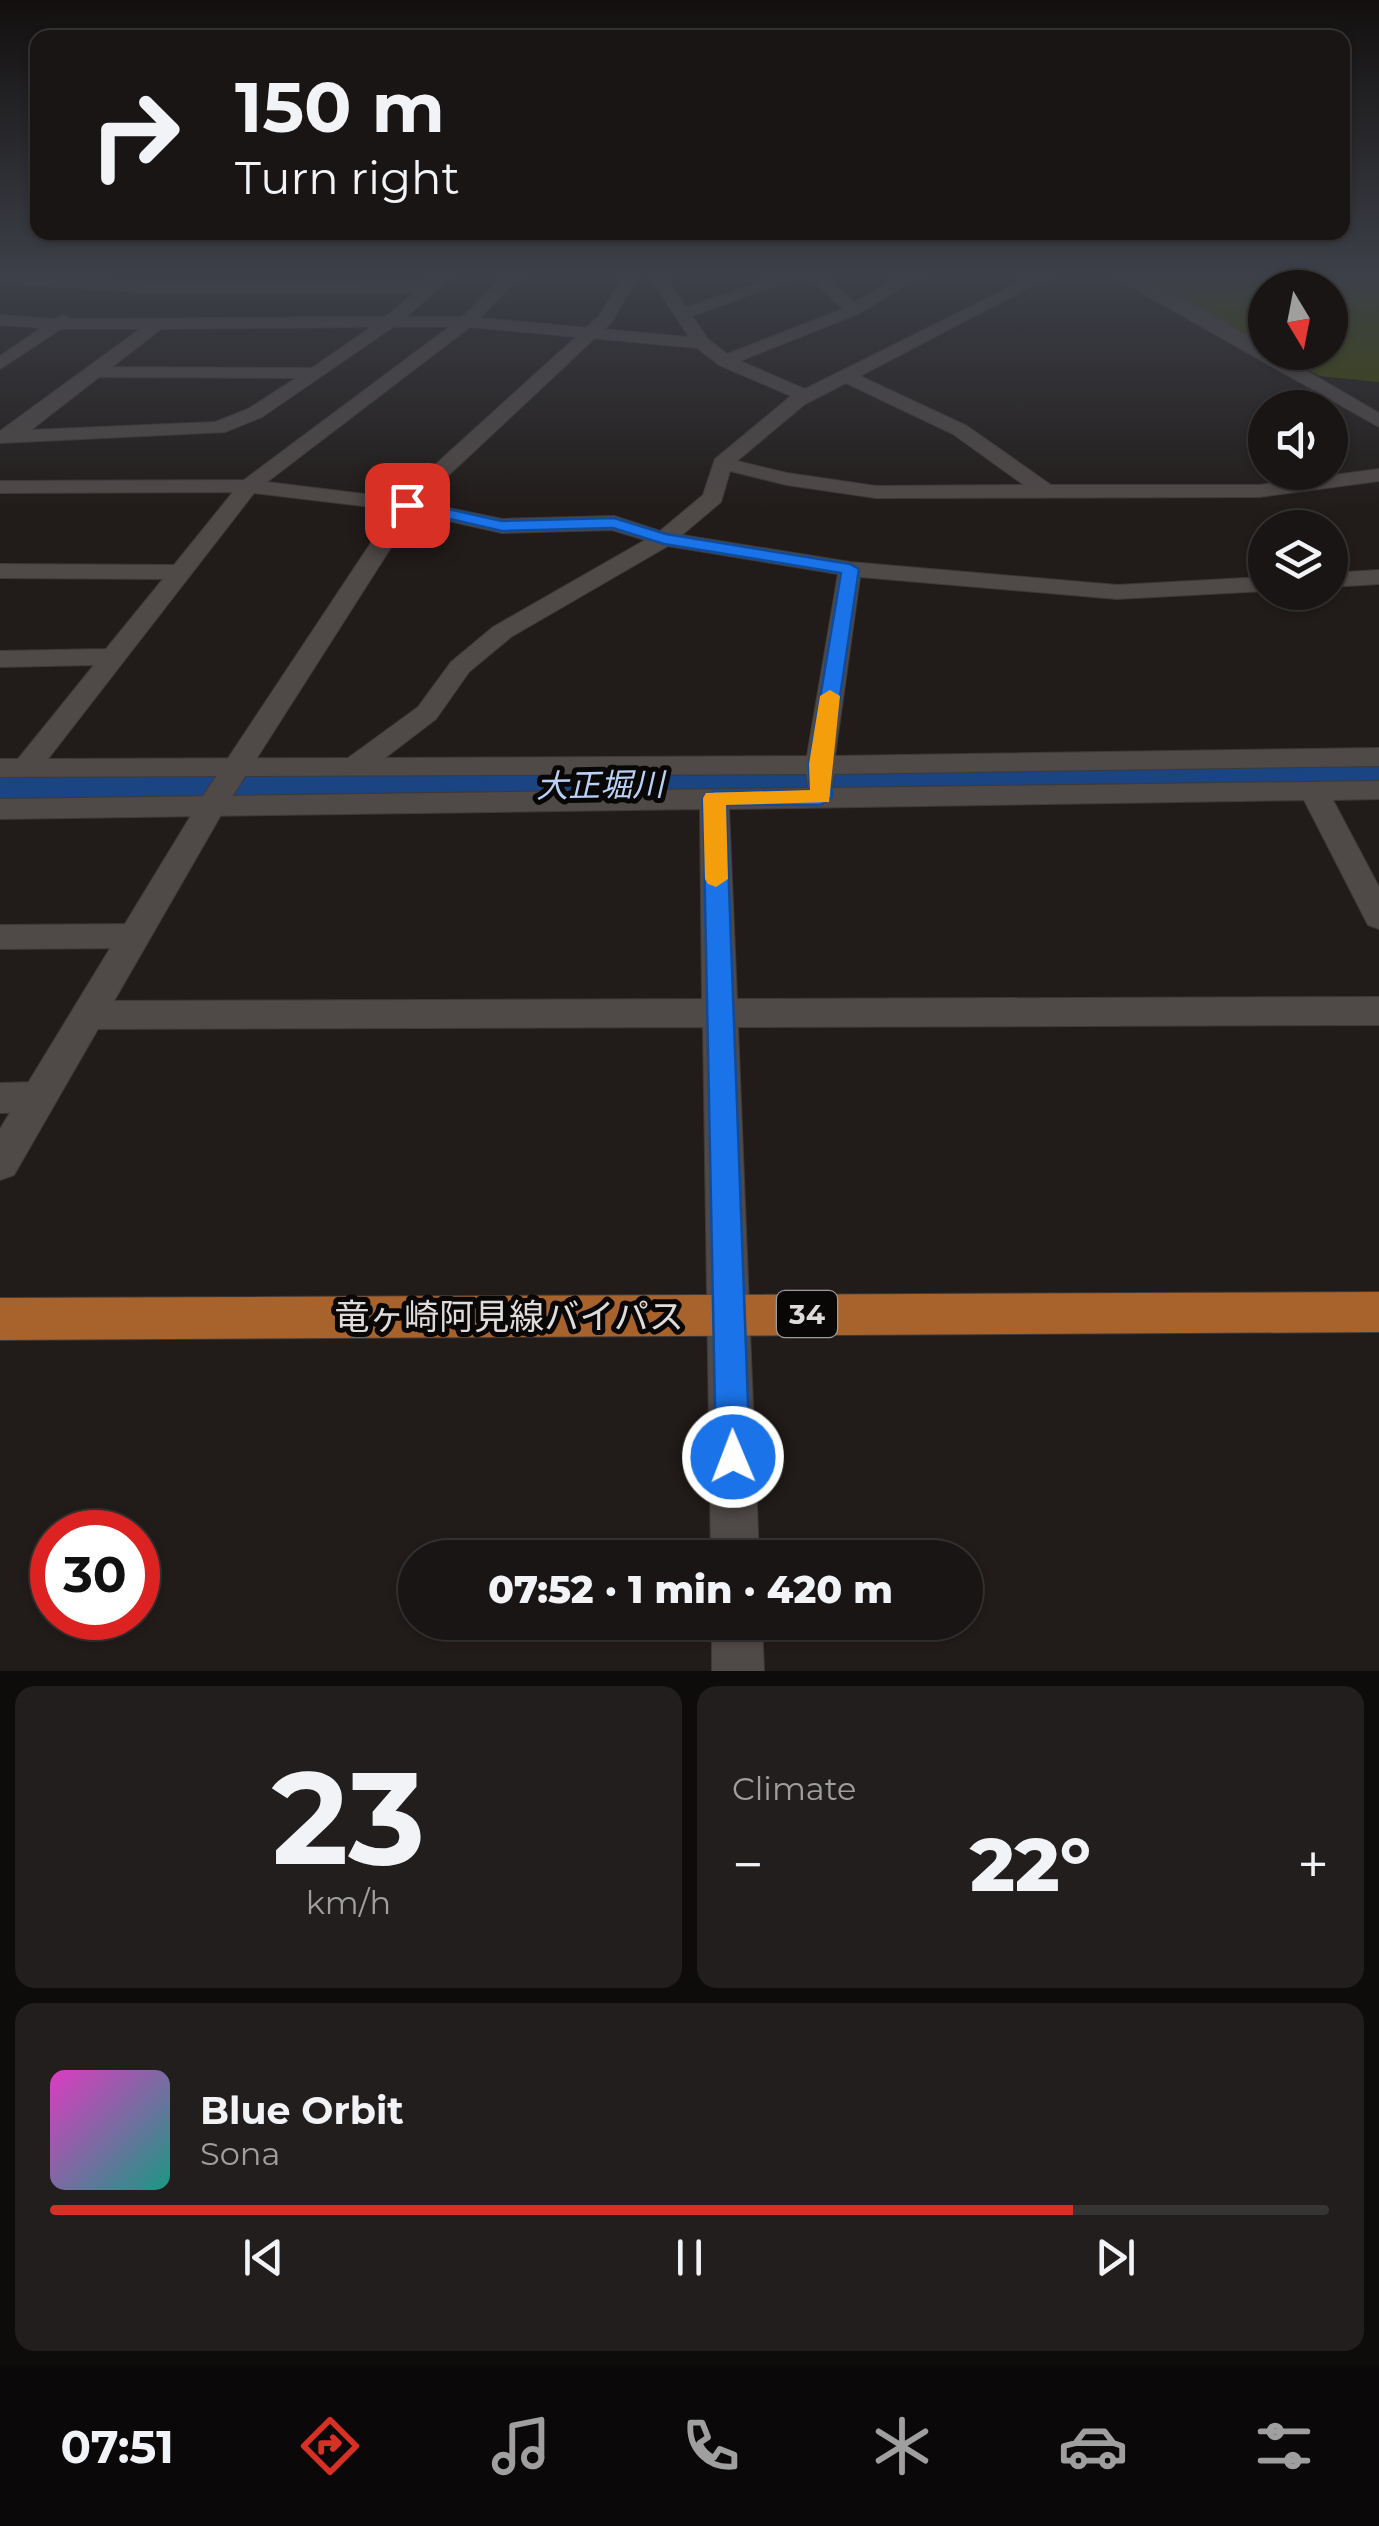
<!DOCTYPE html>
<meta charset="utf-8">
<style>
:root{--surface:#191514;--page:#221e1d;--text:#f1f3f6;--muted:#9f9fa0;--line:#373434;--accent:#d93025}
body{margin:0;font-family:Montserrat,"Noto Sans JP",sans-serif;background:var(--page);color:var(--text);height:100vh;display:flex;flex-direction:column;font-size:38px;white-space:nowrap}
*{box-sizing:border-box;margin:0}
p{font-size:32px;color:var(--muted)}
.icon{flex:none;width:55px;height:55px;fill:none;stroke:currentColor;stroke-width:2;stroke-linecap:round;stroke-linejoin:round}
.map{position:relative;height:1671px;overflow:hidden}
.sheet{display:flex;flex-direction:column;gap:15px;padding:15px;background:#0e0c0b;flex:1}
.sheet>*{flex:none}
.top-card{position:absolute;left:30px;top:30px;width:1320px;height:210px;border-radius:20px;box-shadow:0 2px 8px #0004,0 0 0 2px var(--line);background:#191514;color:var(--text);overflow:hidden}
.needle{width:65px;rotate:170deg}
.tools{position:absolute;left:1248px;top:270px;display:grid;gap:20px}
.tools a{display:grid;place-items:center;width:100px;height:100px;border-radius:50%;background:var(--surface);box-shadow:0 2px 8px #0004,0 0 0 2px var(--line);font-size:50px}
.speed{position:absolute;left:30px;top:1510px;display:flex;gap:20px;font-size:50px;font-weight:700;text-align:center}
.speed>*{display:grid;place-content:center;width:130px;height:130px;border-radius:50%;background:var(--surface);box-shadow:0 2px 8px #0004,0 0 0 2px var(--line);line-height:1}
.speed .limit{border:15px solid #d22;background:#fff;color:#111}
.pin{position:absolute;display:grid;place-items:center;width:85px;height:85px;color:#fff;margin:-42px;border-radius:20px;box-shadow:0 5px 15px #0006}
.me{position:absolute;width:110px;margin:-55px;rotate:359deg;stroke-linejoin:round;filter:drop-shadow(0 0 8px #0008)}
.turn{display:flex;align-items:center;gap:35px;height:210px;padding:0 40px;font-size:45px}
.turn .icon{width:130px;height:130px;stroke-width:2.5}
.turn b{display:block;font-size:70px;line-height:85px}
.big{font-size:75px;font-weight:800;line-height:1.1}
.sheet .widget{flex:1;display:flex;flex-direction:column;justify-content:center;gap:15px;min-width:0;padding:0 35px;border-radius:20px;background:var(--page)}
.sheet .dial{align-items:center;gap:0}
.dial b{font-size:130px;line-height:1}
.song{display:flex;align-items:center;gap:30px}
.cover{width:120px;height:120px;border-radius:15px;background:linear-gradient(135deg,hsl(310 70% 55%),hsl(170 70% 35%))}
.played{height:10px;border-radius:5px;background:linear-gradient(90deg,var(--accent) 80%,var(--line) 80%)}
.keys{display:flex;justify-content:space-around;direction:ltr}
.heat{display:flex;justify-content:space-between;align-items:center;font-size:55px;direction:ltr}
.sheet .tiles{flex:1;display:grid;gap:15px;grid-template-columns:1fr 1fr}
.widget:last-child{grid-column:span 2}
.trip{position:absolute;left:398px;top:1540px;width:585px;height:100px;border-radius:50px;background:var(--surface);box-shadow:0 2px 8px #0004,0 0 0 2px var(--line);font-weight:800;line-height:100px;text-align:center}
.menu{display:flex;height:160px;justify-content:space-around;align-items:center;background:#0a0808;color:var(--muted)}
.menu .icon{width:70px;height:70px}
.menu .current{color:var(--accent)}
.menu b{font-size:45px;color:var(--text)}
.map>svg:first-child{display:block}
.forest{fill:#3e4900}
.lines{fill:none;stroke-linecap:round;stroke-linejoin:round}
.river{fill:#1a4482;fill-rule:evenodd}
.street-casing{stroke:#3d3938;stroke-width:2}
.secondary-casing{stroke:#3d3938;stroke-width:2}
.primary-casing{stroke:#3d3938;stroke-width:2}
.street{fill:#4f4947;fill-rule:evenodd}
.secondary{fill:#4f4947;fill-rule:evenodd}
.primary{fill:#a8632d;fill-rule:evenodd}
.route{fill:#1a73e8;stroke:#114b97;stroke-width:2.5}
.slow{fill:#f59e0b}
.labels{text-anchor:middle;dominant-baseline:central;stroke-width:10;stroke-linejoin:round;paint-order:stroke}
.shield{fill:#090706;stroke:#9e9b9a;stroke-width:2.5}
.shield-label{font-size:28px;font-weight:bold;fill:#dedbda}
.water-label{font-size:32px;font-style:italic;fill:#b9d1f6;stroke:#090706}
.near-street-label{font-size:35px;fill:#dedbda;stroke:#090706}
</style>
<div class="map">
<svg width="1379" height="1671" viewBox="0 0 1379 1671">
<rect width="100%" height="100%" fill="#211c1a"/>
<path class="forest" d="M 1132,276 L 1379,276 L 1379,382 L 1320,376 L 1276,353 L 1330,352 L 1330,288 L 1265,288 L 1265,347 Z"/>
<g class="lines">
<path class="river" d="M 1379,759 L 1379,791 L 0,810 L 0,776 Z"/>
<g class="street-casing">
<g id="street">
<path d="M 0,276 L 155,283 L 428,282 L 436,276 L 453,276 L 406,317 L 462,317 L 504,276 L 520,276 L 480,318 L 689,337 L 649,276 L 665,276 L 686,307 L 780,276 L 802,276 L 692,316 L 708,339 L 727,354 L 843,309 L 808,276 L 825,276 L 855,302 L 901,276 L 920,276 L 860,313 L 740,361 L 805,389 L 1032,276 L 1051,276 L 860,376 L 967,426 L 1051,485 L 1259,485 L 1379,469 L 1379,481 L 1259,497 L 876,498 L 787,485 L 730,471 L 721,502 L 682,535 L 850,562 L 1117,585 L 1265,577 L 1265,591 L 1117,599 L 860,577 L 835,756 L 1379,748 L 1379,766 L 834,774 L 832,788 L 1379,781 L 1379,799 L 1333,800 L 1379,887 L 1379,929 L 1368,925 L 1304,800 L 729,809 L 737,999 L 1379,997 L 1379,1025 L 738,1027 L 759,1558 L 711,1558 L 703,1027 L 88,1029 L 76,1025 L 71,1015 L 76,1005 L 88,1001 L 702,999 L 700,809 L 0,819 L 0,799 L 808,788 L 806,774 L 0,777 L 0,759 L 18,759 L 94,665 L 0,667 L 0,651 L 106,649 L 163,579 L 0,578 L 0,564 L 174,565 L 233,492 L 0,493 L 0,481 L 244,480 L 449,327 L 393,327 L 262,417 L 225,432 L 0,443 L 0,431 L 140,329 L 61,329 L 0,369 L 0,356 L 41,328 L 0,325 L 0,315 L 54,319 L 63,315 L 71,319 L 385,317 L 416,292 L 155,293 L 0,283 ZM 371,327 L 312,368 L 112,367 L 161,329 ZM 470,327 L 697,348 L 719,365 L 791,396 L 715,459 L 703,495 L 660,531 L 614,516 L 502,519 L 405,499 L 267,482 ZM 99,377 L 296,378 L 248,409 L 215,422 L 31,430 ZM 846,383 L 953,434 L 1024,485 L 876,486 L 787,473 L 737,461 L 805,404 ZM 254,493 L 405,511 L 502,533 L 612,530 L 645,540 L 493,627 L 451,662 L 418,707 L 348,758 L 48,759 ZM 668,546 L 838,574 L 807,756 L 385,758 L 436,719 L 469,672 L 511,637 Z"/>
<path d="M 1379,570 L 1379,584 L 1330,587 L 1330,573 Z"/>
<path d="M 134,924 L 146,927 L 150,936 L 146,945 L 134,948 L 0,949 L 0,925 Z"/>
<path d="M 39,1082 L 52,1086 L 57,1097 L 52,1108 L 39,1112 L 0,1113 L 0,1083 Z"/>
<path d="M 712,1622 L 762,1622 L 764,1671 L 712,1671 Z"/>
</g>
</g>
<g class="secondary-casing">
<g id="secondary">
<path d="M 623,276 L 639,276 L 611,323 L 420,502 L 225,808 L 14,1175 L 0,1180 L 0,1129 L 201,799 L 404,493 L 599,316 Z"/>
<path d="M 1112,276 C 1156,274 1226,324 1265,347 L 1265,352 L 1274,352 L 1379,413 L 1379,427 Z"/>
</g>
</g>
<g class="primary-casing">
<path id="primary" d="M 1379,1292 L 1379,1332 L 0,1340 L 0,1298 Z"/>
</g>
<use href="#street" class="street"/>
<use href="#secondary" class="secondary"/>
<use href="#primary" class="primary"/>
</g>
<linearGradient id="sky" x2="0" y2="1"><stop stop-color="#120f0e"/><stop offset="0.54" stop-color="#3d4049"/><stop offset="1" stop-color="#3d4049" stop-opacity="0"/></linearGradient>
<rect width="1379" height="510" fill="url(#sky)"/>
<path class="route" d="M 407,500 L 502,521 L 614,518 L 666,534 L 850,564 L 859,569 L 830,764 L 832,797 L 821,805 L 726,805 L 750,1457 L 745,1470 L 733,1475 L 721,1470 L 716,1457 L 703,798 L 714,791 L 810,790 L 809,764 L 841,573 L 664,544 L 613,528 L 502,531 L 402,508 L 399,505 Z"/>
<path class="slow" d="M 830,690 L 840,696 L 829,802 L 726,805 L 728,879 L 716,887 L 708,884 L 705,879 L 703,798 L 706,793 L 810,790 L 809,764 L 820,696 Z"/>
<g class="labels">
<rect class="shield" x="777" y="1291" width="60" height="46" rx="8"/>
<g class="shield-label">
<text x="807" y="1314">34</text>
</g>
<g class="water-label">
<text transform="translate(600 785) rotate(-1)">大正堀川</text>
</g>
<g class="near-street-label">
<text x="509" y="1316">竜ヶ崎阿見線バイパス</text>
</g>
</g>
</svg>
<div class="tools">
<a><svg class="needle" viewBox="-14 -14 28 28"><path d="M0-13l5 13h-10z" fill="#e53935"/><path d="M0 13l5-13h-10z" fill="#9f9fa0"/></svg></a>
<a><svg class="icon" aria-label="sound" viewBox="0 0 24 24"><path d="M4 9h4l5-4v14l-5-4H4zM17 9q2 3 0 6"/></svg></a>
<a><svg class="icon" aria-label="layers" viewBox="0 0 24 24"><path d="M12 4l9 5-9 5-9-5zM3 14l9 5 9-5"/></svg></a>
</div>
<div class="speed"><div class="limit">30</div></div>
<div class="pin" style="left:407px;top:505px;background:#d93025"><svg class="icon" aria-label="arrive" viewBox="0 0 24 24"><path d="M6 21V4h12l-3 4 3 4H6"/></svg></div>
<svg class="me" style="left:733px;top:1457px" viewBox="-20 -20 40 40"><circle r="17" fill="#1a73e8" stroke="#fff" stroke-width="3"/><path d="M0-11L8 9 0 5-8 9z" fill="#fff"/></svg>
<div class="trip">07:52 · 1 min · 420 m</div>
<div class="top-card">
<div class="turn"><svg class="icon" aria-label="right" viewBox="0 0 24 24"><path d="M7 20v-9h11M14 6l5 5-5 5"/></svg><div><b>150 m</b>Turn right</div></div>
</div>
</div>
<section class="sheet">
<div class="tiles">
<div class="widget dial"><b>23</b><p>km/h</p></div>
<div class="widget"><p>Climate</p>
<div class="heat"><a>−</a><b class="big">22°</b><a>+</a></div>
</div>
<div class="widget">
<div class="song"><i class="cover"></i><div><b>Blue Orbit</b><p>Sona</p></div></div>
<div class="played"></div>
<div class="keys"><svg class="icon" aria-label="previous" viewBox="0 0 24 24"><path d="M18 5L8 12l10 7zM5 5v14"/></svg><svg class="icon" aria-label="pause" viewBox="0 0 24 24"><path d="M8 5v14M16 5v14"/></svg><svg class="icon" aria-label="next" viewBox="0 0 24 24"><path d="M6 5l10 7-10 7zM19 5v14"/></svg></div>
</div>
</div>
</section>
<nav class="menu">
<b>07:51</b>
<svg class="icon current" aria-label="directions" viewBox="0 0 24 24"><path d="M12 3l9 9-9 9-9-9zM9 14v-3h6M13 9l2 2-2 2"/></svg>
<svg class="icon" aria-label="music" viewBox="0 0 24 24"><path d="M9 18V5l10-2v13"/><circle cx="6" cy="18" r="3"/><circle cx="16" cy="16" r="3"/></svg>
<svg class="icon" aria-label="phone" viewBox="0 0 24 24"><path d="M5 4h4l2 5-3 2q2 4 5 5l2-3 5 2v4C11 20 4 13 5 4z"/></svg>
<svg class="icon" aria-label="climate" viewBox="0 0 24 24"><path d="M12 3v18M4 7l16 10M4 17L20 7"/></svg>
<svg class="icon" aria-label="car" viewBox="0 0 24 24"><path d="M5 17H2v-5l4-1 3-4h7l3 4 3 1v5h-3M9 17h6M6 11h13"/><circle cx="7" cy="17" r="2"/><circle cx="17" cy="17" r="2"/></svg>
<svg class="icon" aria-label="filters" viewBox="0 0 24 24"><path d="M4 7h16M4 17h16"/><circle cx="9" cy="7" r="2"/><circle cx="15" cy="17" r="2"/></svg>
</nav>
